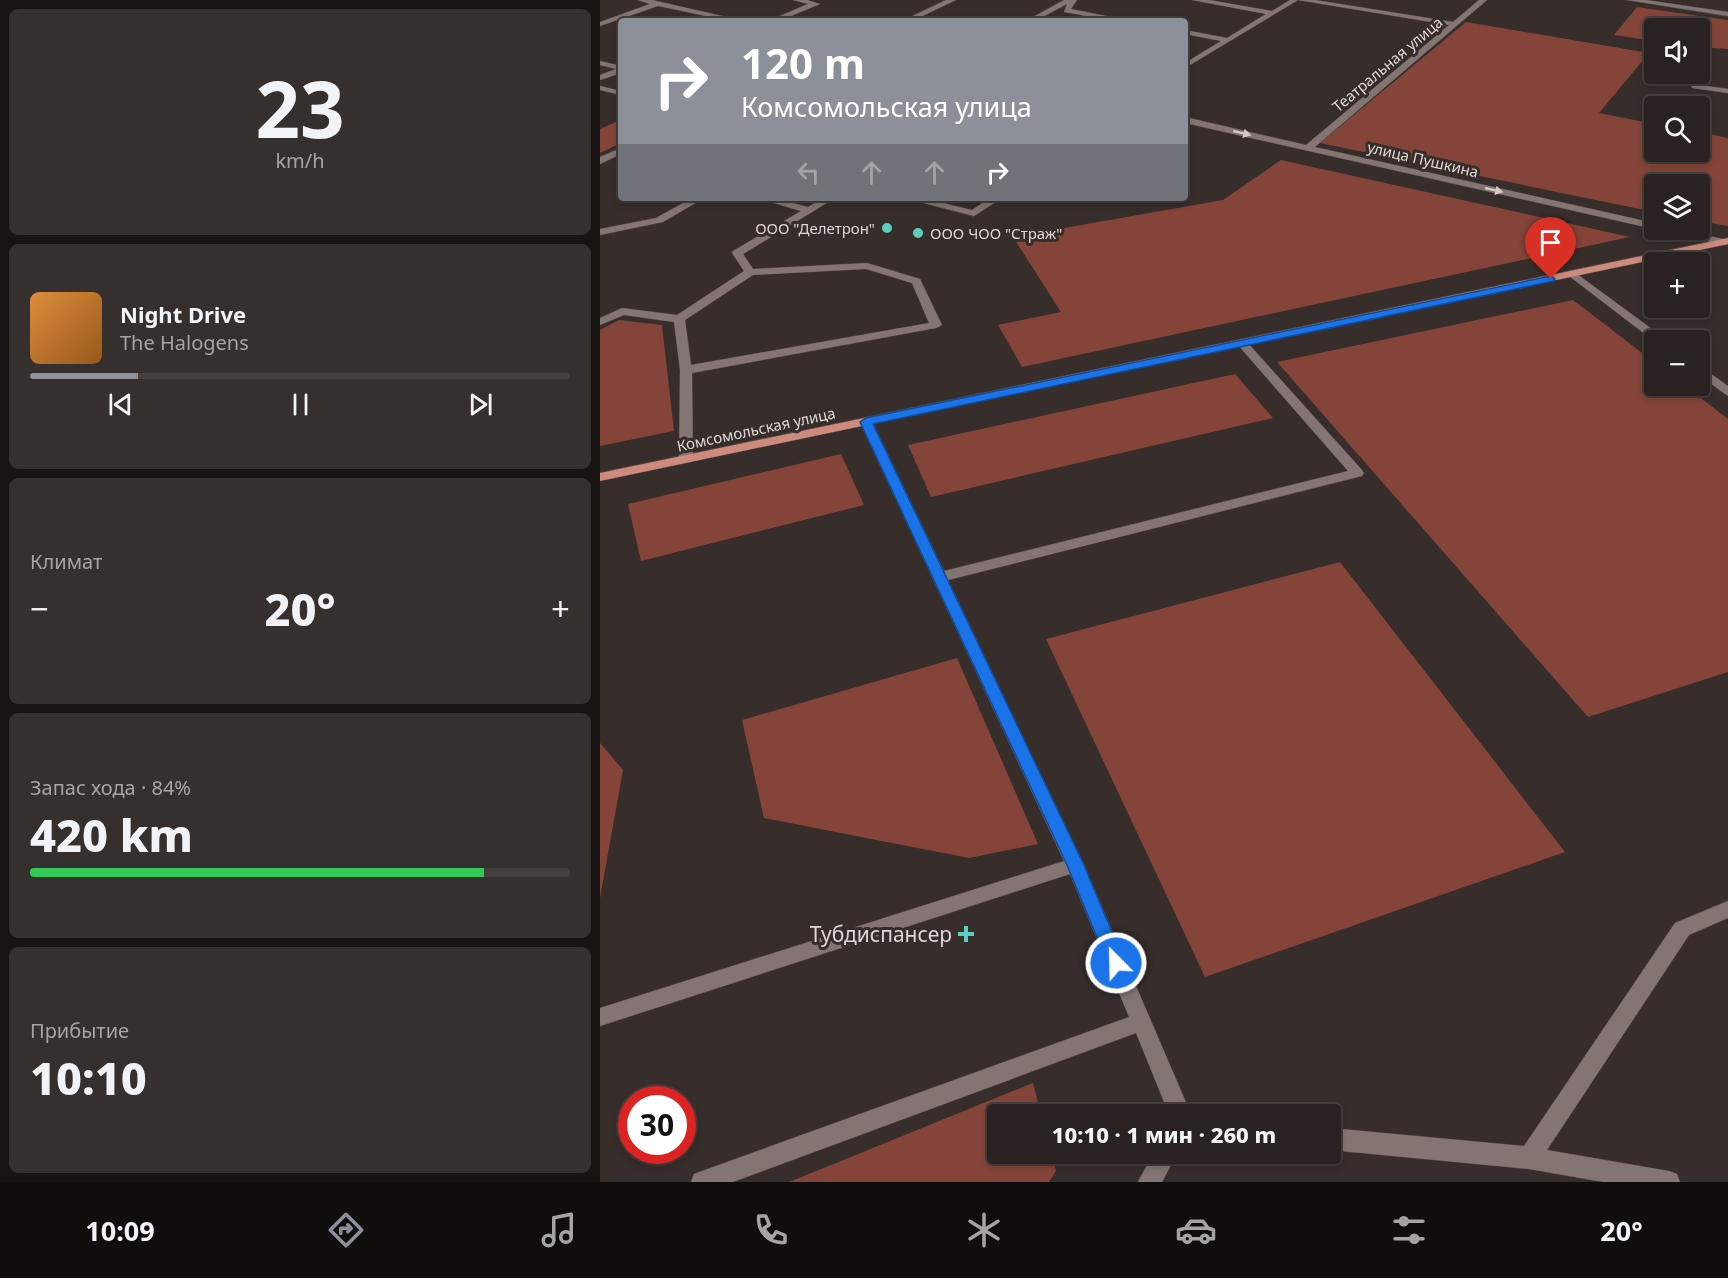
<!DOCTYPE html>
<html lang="ru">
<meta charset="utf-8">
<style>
:root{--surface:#292220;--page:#352f2d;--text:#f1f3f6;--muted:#a5a4a5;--line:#453f3e;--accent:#8c9099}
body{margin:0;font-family:"Noto Sans",sans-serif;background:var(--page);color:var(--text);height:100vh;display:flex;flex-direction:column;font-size:22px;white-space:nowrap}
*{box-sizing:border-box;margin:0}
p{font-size:20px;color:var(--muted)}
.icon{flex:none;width:33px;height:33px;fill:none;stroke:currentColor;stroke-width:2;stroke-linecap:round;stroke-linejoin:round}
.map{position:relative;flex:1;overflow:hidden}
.side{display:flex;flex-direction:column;gap:9px;padding:9px;background:#171312;width:600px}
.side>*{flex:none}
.top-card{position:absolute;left:18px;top:18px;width:570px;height:183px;border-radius:6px;box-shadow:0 3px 9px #0003,0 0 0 2px var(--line);background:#8c9099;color:#fff;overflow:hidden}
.tools{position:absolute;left:1044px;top:18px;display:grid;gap:12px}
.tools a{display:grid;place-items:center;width:66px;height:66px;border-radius:6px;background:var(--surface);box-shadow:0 3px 9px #0003,0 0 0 2px var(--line);font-size:30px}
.speed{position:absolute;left:18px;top:1086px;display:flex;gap:12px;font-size:30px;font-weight:700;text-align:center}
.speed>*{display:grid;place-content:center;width:78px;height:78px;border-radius:50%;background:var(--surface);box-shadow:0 3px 9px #0003,0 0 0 2px var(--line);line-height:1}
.speed .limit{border:9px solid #d22;background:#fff;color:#111}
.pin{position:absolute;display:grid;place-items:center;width:51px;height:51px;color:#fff;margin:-62px -26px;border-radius:50% 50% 50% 0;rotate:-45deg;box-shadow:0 0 6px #0007}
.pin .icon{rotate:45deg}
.me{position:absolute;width:66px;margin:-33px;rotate:337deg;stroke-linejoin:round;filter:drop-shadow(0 0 4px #0008)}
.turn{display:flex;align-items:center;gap:21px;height:126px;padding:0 24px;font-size:27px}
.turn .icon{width:78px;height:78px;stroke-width:2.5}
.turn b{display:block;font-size:42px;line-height:51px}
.lanes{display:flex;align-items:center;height:57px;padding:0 24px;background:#0003;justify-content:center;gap:30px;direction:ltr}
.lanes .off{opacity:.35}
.big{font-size:45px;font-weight:800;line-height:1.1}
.side .tile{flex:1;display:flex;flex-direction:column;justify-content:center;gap:9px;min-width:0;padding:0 21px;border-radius:9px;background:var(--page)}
.side .dial{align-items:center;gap:0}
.dial b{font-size:78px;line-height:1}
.song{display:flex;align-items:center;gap:18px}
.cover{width:72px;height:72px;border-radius:9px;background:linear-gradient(135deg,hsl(30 70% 55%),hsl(30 70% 35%))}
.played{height:6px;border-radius:3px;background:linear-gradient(90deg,var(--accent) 20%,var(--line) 20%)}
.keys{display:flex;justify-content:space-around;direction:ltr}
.heat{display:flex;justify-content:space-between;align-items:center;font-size:33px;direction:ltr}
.charge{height:9px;border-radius:4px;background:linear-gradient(90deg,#34c759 84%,var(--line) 0)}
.trip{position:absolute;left:387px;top:1104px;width:354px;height:60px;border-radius:6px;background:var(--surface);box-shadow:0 3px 9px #0003,0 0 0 2px var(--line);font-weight:800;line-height:60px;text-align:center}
.menu{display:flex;height:96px;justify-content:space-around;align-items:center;background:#100e0d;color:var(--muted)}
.menu .icon{width:42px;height:42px}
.menu .selected{color:var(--accent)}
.menu b{font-size:27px;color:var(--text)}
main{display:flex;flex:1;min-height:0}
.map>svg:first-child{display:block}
.green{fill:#844439}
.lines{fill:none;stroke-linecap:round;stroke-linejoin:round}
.minor-casing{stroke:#514846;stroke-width:1}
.major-casing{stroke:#514846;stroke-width:1}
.minor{fill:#827572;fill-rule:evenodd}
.major{fill:#cd8a7d;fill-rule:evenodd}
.oneway{fill:#d1c9c7}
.route{fill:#1a73e8;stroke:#114b97;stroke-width:1.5}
.poi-dot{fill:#5bcebc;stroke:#372d2a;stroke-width:2}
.labels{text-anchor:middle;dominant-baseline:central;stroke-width:6;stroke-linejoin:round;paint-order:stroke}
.far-street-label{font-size:15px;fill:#dfd8d6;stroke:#372d2a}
.far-poi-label{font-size:15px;fill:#dfd8d6;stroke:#372d2a;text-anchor:end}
.near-poi-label{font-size:21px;fill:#dfd8d6;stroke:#372d2a;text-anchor:end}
</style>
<main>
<section class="side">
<div class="tile dial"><b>23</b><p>km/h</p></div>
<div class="tile">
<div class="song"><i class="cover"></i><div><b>Night Drive</b><p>The Halogens</p></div></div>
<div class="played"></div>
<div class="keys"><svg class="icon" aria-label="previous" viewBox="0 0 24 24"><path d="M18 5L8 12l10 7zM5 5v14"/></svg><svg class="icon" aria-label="pause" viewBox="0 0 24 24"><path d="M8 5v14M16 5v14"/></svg><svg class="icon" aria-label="next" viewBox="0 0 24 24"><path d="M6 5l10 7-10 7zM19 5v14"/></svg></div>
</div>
<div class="tile"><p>Климат</p>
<div class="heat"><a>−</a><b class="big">20°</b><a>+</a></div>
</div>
<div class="tile"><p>Запас хода · 84%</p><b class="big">420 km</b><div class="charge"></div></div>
<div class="tile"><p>Прибытие</p><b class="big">10:10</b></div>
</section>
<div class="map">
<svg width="1128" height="1182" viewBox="0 0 1128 1182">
<rect width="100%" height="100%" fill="#372d2a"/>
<g class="green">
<path d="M 1037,7 L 1128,20 L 1128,49 L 1100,47 L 1100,28 L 1054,28 L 1054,41 L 1014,35 Z"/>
<path d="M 866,22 L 1049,53 L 999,113 L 1054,124 L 1054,152 L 1100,152 L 1100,132 L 1128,138 L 1128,226 L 1100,221 L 1100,184 L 1054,184 L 1054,212 L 720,143 Z"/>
<path d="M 21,120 L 21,143 L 0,153 L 0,129 Z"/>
<path d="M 681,160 L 1030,237 L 422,367 L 398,325 L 461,312 L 413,237 L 623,200 Z"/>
<path d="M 973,300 L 1054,362 L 1054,386 L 1085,386 L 1128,419 L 1128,672 L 988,717 L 677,362 Z"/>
<path d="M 19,320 L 62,325 L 74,431 L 0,446 L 0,330 Z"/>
<path d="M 635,374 L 673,418 L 331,497 L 308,445 Z"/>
<path d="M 241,454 L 264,505 L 41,561 L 28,504 Z"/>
<path d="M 740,562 L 965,852 L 605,977 L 446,639 Z"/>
<path d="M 357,658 L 438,844 L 369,858 L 164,818 L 142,720 Z"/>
<path d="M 0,743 L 23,770 L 0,898 Z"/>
<path d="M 433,1083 L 441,1114 L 398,1114 L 398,1154 L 452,1154 L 456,1171 L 449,1182 L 189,1182 Z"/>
</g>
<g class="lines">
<g class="minor-casing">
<g id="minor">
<path d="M 38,0 L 52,0 L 144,21 L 130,21 L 58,6 L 0,26 L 0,22 L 50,4 Z"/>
<path d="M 193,0 L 207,0 L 220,4 L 179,21 L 168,21 L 208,4 Z"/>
<path d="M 346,0 L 356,0 L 312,21 L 302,21 Z"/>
<path d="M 464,0 L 477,0 L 471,9 L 531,21 L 515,21 L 464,12 L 467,4 L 435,21 L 426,21 Z"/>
<path d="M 592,0 L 609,0 L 672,11 L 690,0 L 715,0 L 853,22 L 879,0 L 887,0 L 715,147 L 1054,223 L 1054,229 L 585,123 L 585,117 L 706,145 L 849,25 L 698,0 L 585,68 L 585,63 L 621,41 L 585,34 L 585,30 L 627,38 L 666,14 Z"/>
<path d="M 1027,0 L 1046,0 L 1128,12 L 1128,16 Z"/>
<path d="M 0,61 L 21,66 L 21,73 L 0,80 L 0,75 L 16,69 L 0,65 Z"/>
<path d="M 1092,84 L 1128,89 L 1128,93 L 1092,88 Z"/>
<path d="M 0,86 L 21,91 L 21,95 L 0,90 Z"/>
<path d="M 21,148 L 21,154 L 0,164 L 0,157 Z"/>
<path d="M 92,198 L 104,198 L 63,222 L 0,235 L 0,229 L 56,218 Z"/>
<path d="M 156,198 L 173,198 L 208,207 L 223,198 L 235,198 L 143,254 L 153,269 L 267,263 L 320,279 L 342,325 L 336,328 L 92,373 L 93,459 L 91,462 L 81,462 L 79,459 L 80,370 L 74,322 L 24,315 L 0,325 L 0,318 L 22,308 L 77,315 L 144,271 L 132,253 L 133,251 L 201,211 ZM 266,269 L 312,283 L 329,323 L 91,365 L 85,320 L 153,275 Z"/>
<path d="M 304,198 L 322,198 L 372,210 L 390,198 L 402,198 L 374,216 Z"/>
<path d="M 1063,230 L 1080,230 L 1128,240 L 1128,244 L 1124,245 Z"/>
<path d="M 973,271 L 1064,338 L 1065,340 L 1054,341 L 969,276 L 969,272 Z"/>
<path d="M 642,339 L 646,341 L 762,470 L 764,473 L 762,476 L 348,580 L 484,865 L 591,1114 L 569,1114 L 536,1033 L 133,1182 L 91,1182 L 94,1174 L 102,1171 L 529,1017 L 470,874 L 0,1026 L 0,1008 L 464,861 L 260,422 L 266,418 L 272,422 L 344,571 L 748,471 L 638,345 L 638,341 Z"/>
<path d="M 1100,366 L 1128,386 L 1128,396 L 1100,376 Z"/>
<path d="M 1128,901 L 1128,918 L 1089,935 L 947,1150 L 1069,1171 L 1077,1174 L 1080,1182 L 1003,1182 L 929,1169 L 730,1150 L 730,1128 L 924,1146 L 1075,923 Z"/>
<path d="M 553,1154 L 577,1154 L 562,1182 L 538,1182 Z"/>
</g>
</g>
<g class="major-casing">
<path id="major" d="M 1128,238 L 1128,244 L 0,481 L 0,473 Z"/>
</g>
<use href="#minor" class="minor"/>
<use href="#major" class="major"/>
</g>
<defs><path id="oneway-solid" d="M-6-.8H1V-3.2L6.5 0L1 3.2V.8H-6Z" transform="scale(1.5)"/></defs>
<g class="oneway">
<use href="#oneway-solid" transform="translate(642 133) rotate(13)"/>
<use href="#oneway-solid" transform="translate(894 190) rotate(13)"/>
</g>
<path class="route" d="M 951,276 L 955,279 L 954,281 L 273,424 L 484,865 L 525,963 L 523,969 L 516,971 L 510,969 L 467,865 L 260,422 L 266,418 Z"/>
<g class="poi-dot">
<circle cx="287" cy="228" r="6"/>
<circle cx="318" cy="233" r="6"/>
<path d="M363 925h6v6h6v6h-6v6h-6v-6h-6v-6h6z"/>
</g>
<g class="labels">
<g class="far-street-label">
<text transform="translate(787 64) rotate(-40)">Театральная улица</text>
<text transform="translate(823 159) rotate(13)">улица Пушкина</text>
<text transform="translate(156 429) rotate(-12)">Комсомольская улица</text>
</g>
<g class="far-poi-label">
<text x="275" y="228">ООО "Делетрон"</text>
<text x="330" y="233" text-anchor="start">ООО ЧОО "Страж"</text>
</g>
<g class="near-poi-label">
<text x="352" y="934">Тубдиспансер</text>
</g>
</g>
</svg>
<div class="tools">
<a><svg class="icon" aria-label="sound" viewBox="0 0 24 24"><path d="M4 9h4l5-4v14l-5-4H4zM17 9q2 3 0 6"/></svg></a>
<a><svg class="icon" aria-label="search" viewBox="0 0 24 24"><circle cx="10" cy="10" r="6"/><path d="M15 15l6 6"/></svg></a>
<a><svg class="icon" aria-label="layers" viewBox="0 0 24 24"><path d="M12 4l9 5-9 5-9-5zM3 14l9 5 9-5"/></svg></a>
<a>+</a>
<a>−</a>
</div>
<div class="speed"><div class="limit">30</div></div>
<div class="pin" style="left:951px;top:279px;background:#d93025"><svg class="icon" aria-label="arrive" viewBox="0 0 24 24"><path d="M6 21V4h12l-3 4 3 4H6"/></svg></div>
<svg class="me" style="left:516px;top:963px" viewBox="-20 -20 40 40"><circle r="17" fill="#1a73e8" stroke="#fff" stroke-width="3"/><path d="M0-11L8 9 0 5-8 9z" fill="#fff"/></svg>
<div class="trip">10:10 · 1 мин · 260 m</div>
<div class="top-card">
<div class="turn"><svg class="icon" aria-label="right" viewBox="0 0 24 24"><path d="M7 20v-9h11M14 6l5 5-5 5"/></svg><div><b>120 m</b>Комсомольская улица</div></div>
<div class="lanes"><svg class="icon off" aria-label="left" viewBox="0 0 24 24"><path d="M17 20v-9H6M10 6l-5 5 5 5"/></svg><svg class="icon off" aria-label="ahead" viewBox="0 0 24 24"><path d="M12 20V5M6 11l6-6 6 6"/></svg><svg class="icon off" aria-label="ahead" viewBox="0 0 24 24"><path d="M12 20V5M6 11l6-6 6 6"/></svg><svg class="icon" aria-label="right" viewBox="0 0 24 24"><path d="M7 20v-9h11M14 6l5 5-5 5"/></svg></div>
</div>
</div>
</main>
<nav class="menu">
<b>10:09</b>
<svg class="icon selected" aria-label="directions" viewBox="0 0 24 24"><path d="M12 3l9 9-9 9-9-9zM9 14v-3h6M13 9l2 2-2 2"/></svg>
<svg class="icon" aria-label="music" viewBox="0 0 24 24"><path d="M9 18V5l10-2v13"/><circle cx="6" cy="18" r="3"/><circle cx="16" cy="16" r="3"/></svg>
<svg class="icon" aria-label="phone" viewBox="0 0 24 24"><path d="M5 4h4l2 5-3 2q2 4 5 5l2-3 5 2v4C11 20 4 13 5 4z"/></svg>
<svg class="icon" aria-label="climate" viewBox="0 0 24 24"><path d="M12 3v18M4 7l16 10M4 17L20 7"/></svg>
<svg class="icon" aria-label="car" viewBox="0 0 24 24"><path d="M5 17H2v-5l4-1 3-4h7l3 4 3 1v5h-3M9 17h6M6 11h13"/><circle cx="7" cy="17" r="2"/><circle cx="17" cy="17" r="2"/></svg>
<svg class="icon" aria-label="filters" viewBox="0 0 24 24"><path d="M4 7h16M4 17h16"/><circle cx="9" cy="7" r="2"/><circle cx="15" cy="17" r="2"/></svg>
<b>20°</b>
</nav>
